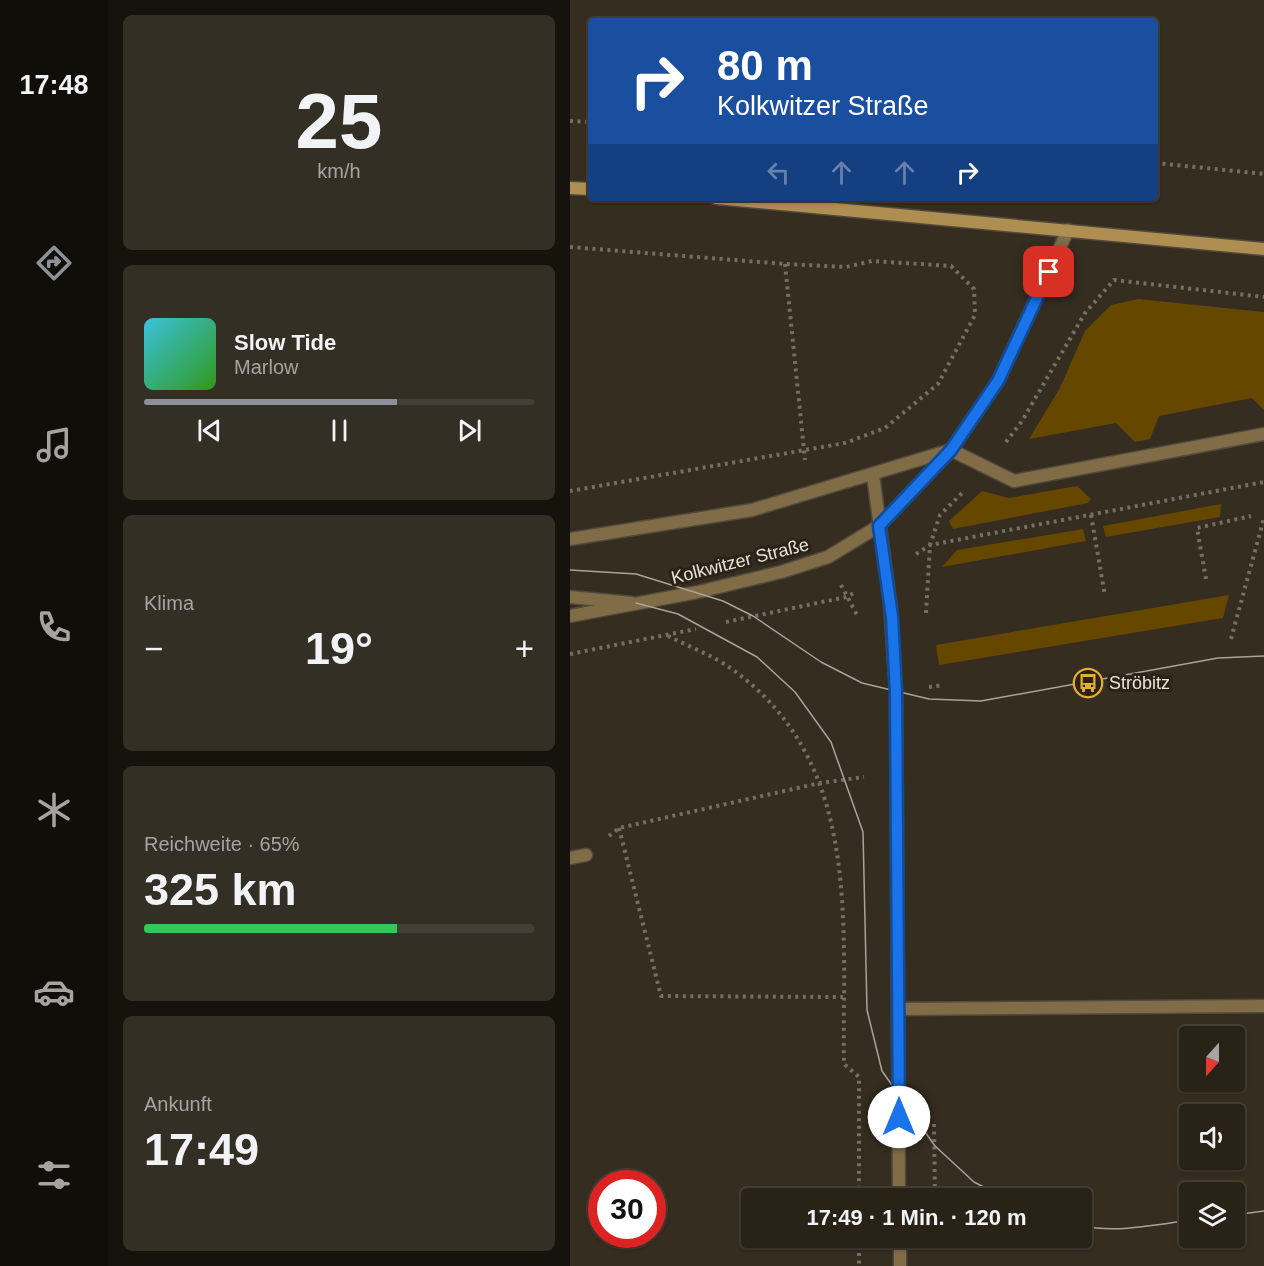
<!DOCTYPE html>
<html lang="de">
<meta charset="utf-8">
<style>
:root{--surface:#282217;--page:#342f24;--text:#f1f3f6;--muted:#a5a4a1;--line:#443f36;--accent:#8c9099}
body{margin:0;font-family:Arial,sans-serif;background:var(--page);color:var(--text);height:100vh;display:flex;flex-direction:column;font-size:22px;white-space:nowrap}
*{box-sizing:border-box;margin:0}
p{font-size:20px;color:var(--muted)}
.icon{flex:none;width:33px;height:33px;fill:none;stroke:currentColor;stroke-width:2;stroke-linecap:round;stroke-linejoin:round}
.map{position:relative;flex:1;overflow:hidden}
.drawer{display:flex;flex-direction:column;gap:15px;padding:15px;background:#16130d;width:462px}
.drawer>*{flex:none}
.banner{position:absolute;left:18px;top:18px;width:570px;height:183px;border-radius:6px;box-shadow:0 2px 4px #0004,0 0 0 2px var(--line);background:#1a4fa0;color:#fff;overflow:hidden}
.needle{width:39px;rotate:201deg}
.controls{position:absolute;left:609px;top:1026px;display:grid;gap:12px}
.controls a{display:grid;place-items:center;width:66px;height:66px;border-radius:6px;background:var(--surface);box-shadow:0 2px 4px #0004,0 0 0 2px var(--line);font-size:30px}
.speed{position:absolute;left:18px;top:1170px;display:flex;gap:12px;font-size:30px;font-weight:700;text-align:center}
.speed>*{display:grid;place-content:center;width:78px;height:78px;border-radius:50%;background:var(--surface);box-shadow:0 2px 4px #0004,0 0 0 2px var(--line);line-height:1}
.speed .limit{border:9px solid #d22;background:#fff;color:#111}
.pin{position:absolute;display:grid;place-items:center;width:51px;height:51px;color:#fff;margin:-26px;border-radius:12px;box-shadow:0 3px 9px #0006}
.me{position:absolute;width:66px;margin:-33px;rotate:0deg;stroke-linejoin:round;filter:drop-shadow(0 0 4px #0008)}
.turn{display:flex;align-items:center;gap:21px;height:126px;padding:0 30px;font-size:27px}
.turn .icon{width:78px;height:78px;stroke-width:2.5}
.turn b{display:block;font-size:42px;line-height:51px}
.lanes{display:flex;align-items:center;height:57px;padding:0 30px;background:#0003;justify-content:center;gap:30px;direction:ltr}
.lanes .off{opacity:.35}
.big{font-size:45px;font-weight:700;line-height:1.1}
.drawer .widget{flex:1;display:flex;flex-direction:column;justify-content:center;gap:9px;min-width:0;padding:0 21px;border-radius:9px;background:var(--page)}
.drawer .dial{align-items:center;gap:0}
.dial b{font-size:78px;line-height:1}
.song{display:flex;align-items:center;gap:18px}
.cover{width:72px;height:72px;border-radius:9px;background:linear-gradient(135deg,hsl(190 70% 55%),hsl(110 70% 35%))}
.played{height:6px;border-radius:3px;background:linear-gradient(90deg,var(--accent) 65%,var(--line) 65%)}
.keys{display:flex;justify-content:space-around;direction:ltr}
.heat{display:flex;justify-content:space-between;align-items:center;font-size:33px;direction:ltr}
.charge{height:9px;border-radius:4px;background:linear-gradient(90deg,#34c759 65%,var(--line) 0)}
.trip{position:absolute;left:171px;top:1188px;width:351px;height:60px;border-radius:6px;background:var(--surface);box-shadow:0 2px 4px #0004,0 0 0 2px var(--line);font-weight:700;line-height:60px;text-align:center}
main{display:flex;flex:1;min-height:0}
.tab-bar{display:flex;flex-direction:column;width:108px;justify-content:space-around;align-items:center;background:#100e09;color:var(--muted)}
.tab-bar .icon{width:42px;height:42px}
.tab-bar .active{color:var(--accent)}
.tab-bar b{font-size:27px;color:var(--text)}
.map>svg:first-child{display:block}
.green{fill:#654700}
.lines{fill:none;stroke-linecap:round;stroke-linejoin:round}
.service-casing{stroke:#524a3d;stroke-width:15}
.minor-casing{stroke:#524a3d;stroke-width:15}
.secondary-casing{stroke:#524a3d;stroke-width:15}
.path{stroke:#756e62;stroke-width:4;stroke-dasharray:3 4.5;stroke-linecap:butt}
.service{stroke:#806c47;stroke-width:12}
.minor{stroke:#806c47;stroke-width:12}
.secondary{stroke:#af8e52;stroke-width:12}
.tram{stroke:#a9a399;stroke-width:1.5}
.route-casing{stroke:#114b97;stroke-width:15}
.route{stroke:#1a73e8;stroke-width:10}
.labels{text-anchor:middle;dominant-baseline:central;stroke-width:6;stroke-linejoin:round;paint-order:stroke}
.street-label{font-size:18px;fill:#eae5dc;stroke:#2b2315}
.poi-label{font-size:18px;fill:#eae5dc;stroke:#2b2315;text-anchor:start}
</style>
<main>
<nav class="tab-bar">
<b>17:48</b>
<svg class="icon active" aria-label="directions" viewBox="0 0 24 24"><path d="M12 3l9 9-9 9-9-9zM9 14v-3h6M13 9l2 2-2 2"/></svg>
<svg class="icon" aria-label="music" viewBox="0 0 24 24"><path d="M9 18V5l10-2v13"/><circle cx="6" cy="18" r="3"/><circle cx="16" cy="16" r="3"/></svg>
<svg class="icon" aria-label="phone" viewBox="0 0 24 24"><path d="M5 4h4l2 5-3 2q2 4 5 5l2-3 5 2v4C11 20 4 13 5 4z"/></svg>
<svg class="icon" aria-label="climate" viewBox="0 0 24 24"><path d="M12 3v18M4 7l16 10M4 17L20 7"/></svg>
<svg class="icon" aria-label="car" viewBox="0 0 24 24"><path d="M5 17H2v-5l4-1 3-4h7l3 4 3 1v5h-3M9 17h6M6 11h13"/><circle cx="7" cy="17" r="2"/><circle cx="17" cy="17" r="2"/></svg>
<svg class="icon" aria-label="filters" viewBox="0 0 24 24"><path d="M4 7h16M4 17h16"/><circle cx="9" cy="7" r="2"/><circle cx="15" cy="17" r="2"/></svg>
</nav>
<section class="drawer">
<div class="widget dial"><b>25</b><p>km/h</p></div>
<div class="widget">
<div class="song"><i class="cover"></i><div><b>Slow Tide</b><p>Marlow</p></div></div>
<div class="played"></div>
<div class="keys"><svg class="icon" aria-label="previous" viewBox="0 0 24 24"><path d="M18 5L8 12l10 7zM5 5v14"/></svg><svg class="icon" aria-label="pause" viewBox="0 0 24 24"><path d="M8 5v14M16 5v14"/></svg><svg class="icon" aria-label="next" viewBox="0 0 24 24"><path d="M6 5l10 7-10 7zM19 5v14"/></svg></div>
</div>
<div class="widget"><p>Klima</p>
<div class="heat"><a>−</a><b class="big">19°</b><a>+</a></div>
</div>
<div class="widget"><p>Reichweite · 65%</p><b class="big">325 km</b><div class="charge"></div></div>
<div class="widget"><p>Ankunft</p><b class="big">17:49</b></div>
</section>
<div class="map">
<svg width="694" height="1266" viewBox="0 0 694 1266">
<rect width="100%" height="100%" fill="#352d1f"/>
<g class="green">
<path d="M 568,299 L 694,312 L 694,410 L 682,398 L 589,416 L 580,439 L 565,442 L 546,423 L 459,439 L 490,388 L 515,331 L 541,305 Z"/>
<path d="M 507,486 L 521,499 L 518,503 L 383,529 L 379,521 L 412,491 L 439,498 Z"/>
<path d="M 651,504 L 650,517 L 536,537 L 533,526 Z"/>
<path d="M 513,529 L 516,541 L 372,567 L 387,550 Z"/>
<path d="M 659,595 L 653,618 L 369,665 L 366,645 Z"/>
</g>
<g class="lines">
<g class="service-casing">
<g id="service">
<path d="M 0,597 L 62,603"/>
<path d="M 328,1009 L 694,1006"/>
</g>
</g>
<g class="minor-casing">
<g id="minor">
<path d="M 303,475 L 320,602 L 326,692 L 329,1198"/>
<path d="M 0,539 L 182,510 L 381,450 L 444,481 L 694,434"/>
<path d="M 0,616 L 128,592 L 211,572 L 258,557 L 309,526 L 381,450 L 428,381 L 498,230"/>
<path d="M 0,858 L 16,855"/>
<path d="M 330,1238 L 330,1266"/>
</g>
</g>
<g class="secondary-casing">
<g id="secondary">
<path d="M 0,188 L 21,189"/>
<path d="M 146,198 L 694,249"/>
</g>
</g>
<g class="path">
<path d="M 0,121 L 21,122"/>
<path d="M 585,163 L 694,174"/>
<path d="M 0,247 L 215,264 L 276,267 L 302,261 L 381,266 L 404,289 L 405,315 L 368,384 L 315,428 L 275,443 L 0,491"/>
<path d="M 215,264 L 235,460"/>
<path d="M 436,442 L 452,421 L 515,313 L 544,280 L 694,297"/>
<path d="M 521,515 L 535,596"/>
<path d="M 346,554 L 360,545 L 694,482"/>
<path d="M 636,579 L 627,528 L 681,516"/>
<path d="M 271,585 L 287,615"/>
<path d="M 356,613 L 360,545 L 370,515 L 394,491"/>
<path d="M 156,622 L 276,597 L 286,592"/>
<path d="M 98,636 C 118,646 141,655 159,667 C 293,760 272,922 274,1064 L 289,1077 L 289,1198"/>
<path d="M 661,639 L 694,518"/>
<path d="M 0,654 L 126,629"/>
<path d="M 359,687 L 373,685"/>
<path d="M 49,828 L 91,996 L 273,997"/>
<path d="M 39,836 L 49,828 L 250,783 L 294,777"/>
<path d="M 364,1124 L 365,1198"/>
<path d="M 289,1238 L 289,1266"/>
</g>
<use href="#service" class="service"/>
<use href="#minor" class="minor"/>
<use href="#secondary" class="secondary"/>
<g class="tram">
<path d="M 0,570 L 66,574 L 153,601 L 183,616 L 251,662 L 292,683 L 359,699 L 411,701 L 648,658 L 694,656"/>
<path d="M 66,603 L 108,614 L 187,657 L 225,692 L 261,742 L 293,832 L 297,1010 L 312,1071 L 365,1146 L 404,1182 L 435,1198"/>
<path d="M 664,1215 L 694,1211"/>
<path d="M 512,1226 C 546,1233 585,1225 620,1220"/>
</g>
</g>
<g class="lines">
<g class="route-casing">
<path id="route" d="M 329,1117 L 326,692 L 322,617 L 309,526 L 381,450 L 428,381 L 479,272"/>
</g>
<use href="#route" class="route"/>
</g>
<defs>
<g id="bus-ring" transform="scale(1.5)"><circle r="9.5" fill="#2b2315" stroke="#e6ac36" stroke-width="1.5"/><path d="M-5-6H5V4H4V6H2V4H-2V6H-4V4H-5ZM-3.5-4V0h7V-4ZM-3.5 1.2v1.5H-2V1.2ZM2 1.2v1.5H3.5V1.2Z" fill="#e6ac36"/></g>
</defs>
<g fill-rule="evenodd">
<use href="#bus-ring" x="518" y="683"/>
</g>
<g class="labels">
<g class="street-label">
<text transform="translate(170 561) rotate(-14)">Kolkwitzer Straße</text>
</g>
<g class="poi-label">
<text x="539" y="683">Ströbitz</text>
</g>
</g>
</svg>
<div class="controls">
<a><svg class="needle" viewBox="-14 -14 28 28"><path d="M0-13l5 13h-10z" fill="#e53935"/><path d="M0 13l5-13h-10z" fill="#a5a4a1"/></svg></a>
<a><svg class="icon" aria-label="sound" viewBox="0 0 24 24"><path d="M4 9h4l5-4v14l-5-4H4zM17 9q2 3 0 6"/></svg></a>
<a><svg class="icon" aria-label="layers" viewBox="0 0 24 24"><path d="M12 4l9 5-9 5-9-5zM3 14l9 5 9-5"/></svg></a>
</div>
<div class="speed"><div class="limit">30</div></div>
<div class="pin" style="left:479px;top:272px;background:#d93025"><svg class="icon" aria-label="arrive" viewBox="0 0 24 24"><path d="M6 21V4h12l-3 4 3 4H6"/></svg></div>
<svg class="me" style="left:329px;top:1117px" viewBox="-20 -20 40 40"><circle r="19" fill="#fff"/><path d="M0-13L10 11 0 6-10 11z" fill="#1a73e8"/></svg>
<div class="trip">17:49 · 1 Min. · 120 m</div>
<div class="banner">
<div class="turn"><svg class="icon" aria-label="right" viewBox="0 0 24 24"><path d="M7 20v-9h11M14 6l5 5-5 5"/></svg><div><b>80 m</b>Kolkwitzer Straße</div></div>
<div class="lanes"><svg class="icon off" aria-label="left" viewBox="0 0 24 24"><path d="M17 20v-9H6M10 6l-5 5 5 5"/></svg><svg class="icon off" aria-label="ahead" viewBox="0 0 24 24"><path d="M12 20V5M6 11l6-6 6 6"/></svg><svg class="icon off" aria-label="ahead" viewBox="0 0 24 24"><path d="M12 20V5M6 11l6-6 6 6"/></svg><svg class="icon" aria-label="right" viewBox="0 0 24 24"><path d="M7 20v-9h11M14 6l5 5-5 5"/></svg></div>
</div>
</div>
</main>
